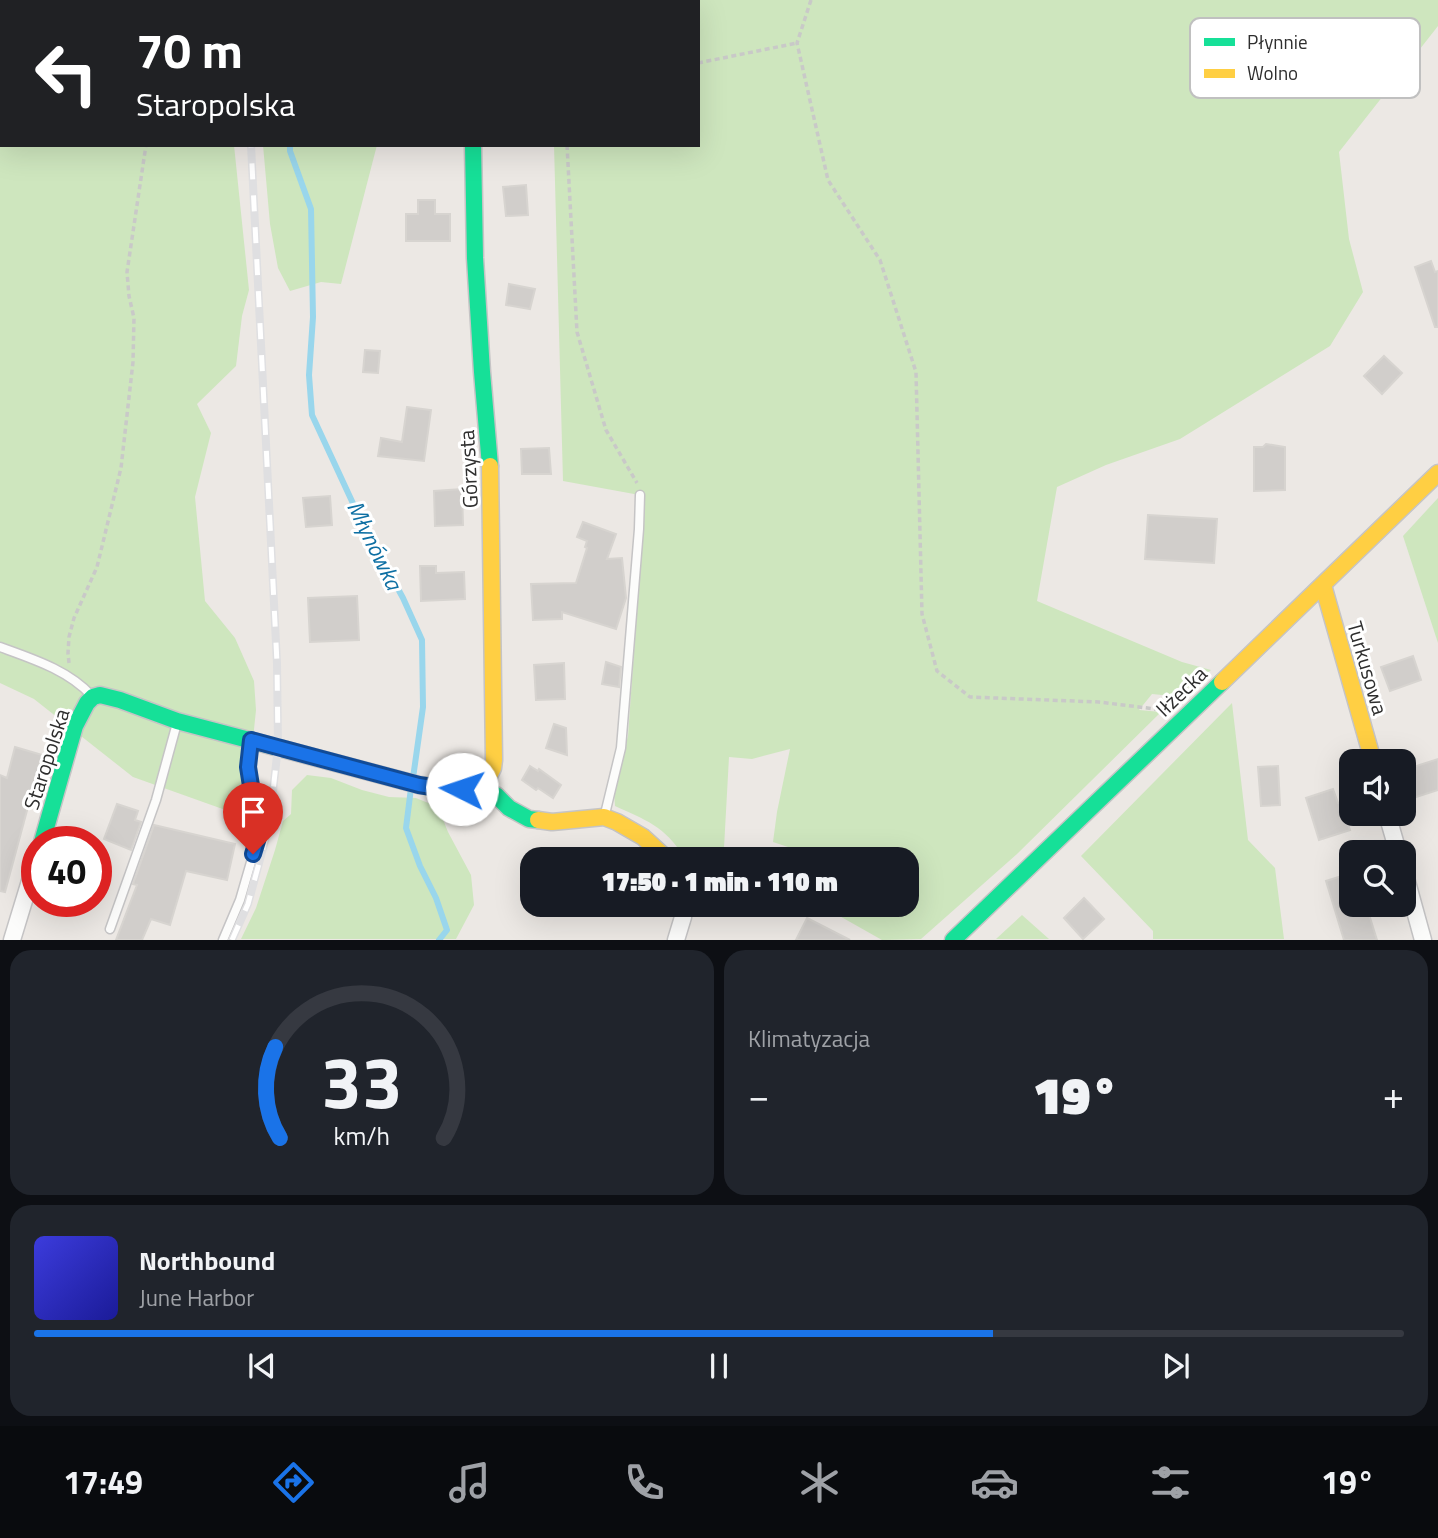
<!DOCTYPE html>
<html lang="pl">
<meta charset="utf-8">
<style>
:root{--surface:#171b24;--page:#20242c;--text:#f1f3f6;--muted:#9ea1a6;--line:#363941;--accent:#1a73e8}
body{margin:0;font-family:"Titillium Web",sans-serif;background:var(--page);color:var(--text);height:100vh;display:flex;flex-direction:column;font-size:26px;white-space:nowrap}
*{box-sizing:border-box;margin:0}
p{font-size:23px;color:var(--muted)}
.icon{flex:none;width:38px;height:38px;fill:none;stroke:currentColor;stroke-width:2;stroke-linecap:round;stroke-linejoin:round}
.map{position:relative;height:940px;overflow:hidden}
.panel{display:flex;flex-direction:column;gap:10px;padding:10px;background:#0d0f14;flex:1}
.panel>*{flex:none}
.banner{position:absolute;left:0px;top:0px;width:700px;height:147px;box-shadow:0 7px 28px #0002;background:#202124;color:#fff;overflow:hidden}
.buttons{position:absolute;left:1339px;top:749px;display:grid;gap:14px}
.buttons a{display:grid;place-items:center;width:77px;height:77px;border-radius:14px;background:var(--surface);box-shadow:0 7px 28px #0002;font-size:35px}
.speed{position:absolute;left:21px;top:826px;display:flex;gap:14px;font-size:35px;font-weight:700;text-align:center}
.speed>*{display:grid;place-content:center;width:91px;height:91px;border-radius:50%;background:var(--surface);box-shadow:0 7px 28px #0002;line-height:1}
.speed .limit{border:10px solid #d22;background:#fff;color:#111}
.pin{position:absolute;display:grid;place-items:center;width:60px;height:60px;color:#fff;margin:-72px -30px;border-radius:50% 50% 50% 0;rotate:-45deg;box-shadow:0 0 7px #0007}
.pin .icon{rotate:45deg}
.me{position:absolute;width:77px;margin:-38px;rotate:274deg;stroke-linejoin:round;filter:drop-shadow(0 0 5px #0008)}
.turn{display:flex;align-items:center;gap:24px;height:147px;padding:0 21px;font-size:32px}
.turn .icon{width:91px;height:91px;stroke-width:2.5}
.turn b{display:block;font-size:49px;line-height:60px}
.big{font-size:52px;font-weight:800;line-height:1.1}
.panel .widget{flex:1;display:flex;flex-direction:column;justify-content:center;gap:10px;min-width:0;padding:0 24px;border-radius:21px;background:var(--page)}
.panel .dial{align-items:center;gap:0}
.dial svg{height:182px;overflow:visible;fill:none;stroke:var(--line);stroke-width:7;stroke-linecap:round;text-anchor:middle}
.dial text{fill:var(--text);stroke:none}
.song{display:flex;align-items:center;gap:21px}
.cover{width:84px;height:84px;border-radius:10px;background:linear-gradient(135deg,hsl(240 70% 55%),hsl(240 70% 35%))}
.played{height:7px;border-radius:4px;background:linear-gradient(90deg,var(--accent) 70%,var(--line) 70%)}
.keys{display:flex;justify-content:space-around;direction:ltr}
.heat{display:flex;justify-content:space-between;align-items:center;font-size:38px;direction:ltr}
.panel .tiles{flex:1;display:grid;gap:10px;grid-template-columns:1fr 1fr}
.widget:last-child{grid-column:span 2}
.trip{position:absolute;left:520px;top:847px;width:399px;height:70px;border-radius:21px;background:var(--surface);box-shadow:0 7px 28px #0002;font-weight:800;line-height:70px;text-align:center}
.tabs{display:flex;height:112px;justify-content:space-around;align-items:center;background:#090b0e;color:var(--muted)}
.tabs .icon{width:49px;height:49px}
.tabs .on{color:var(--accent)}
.tabs b{font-size:32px;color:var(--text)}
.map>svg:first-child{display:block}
.green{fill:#cee6be}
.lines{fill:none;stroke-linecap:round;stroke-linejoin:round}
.stream{stroke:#99d6ec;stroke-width:6}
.building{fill:#d1cecb;stroke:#d7d4d0;stroke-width:2}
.lane-casing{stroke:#c5c4c5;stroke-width:11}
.street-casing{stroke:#c5c4c5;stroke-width:19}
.fast-casing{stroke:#c5c4c5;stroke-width:19}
.slow-casing{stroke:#c5c4c5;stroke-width:19}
.path{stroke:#c9c9c8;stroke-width:3.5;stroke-dasharray:5 3.5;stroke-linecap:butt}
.lane{stroke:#fcfcfb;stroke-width:8}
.street{stroke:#fcfcfb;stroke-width:16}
.fast{stroke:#16e098;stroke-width:16}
.slow{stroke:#ffcf43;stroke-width:16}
.rail-casing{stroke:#dfdfe1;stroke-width:8}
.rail{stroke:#fff;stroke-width:5;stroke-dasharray:16;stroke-linecap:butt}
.route-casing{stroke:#114b97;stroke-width:18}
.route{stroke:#1a73e8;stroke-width:12}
.labels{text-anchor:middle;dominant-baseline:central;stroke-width:6;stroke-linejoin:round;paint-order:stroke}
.street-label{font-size:21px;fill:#2e2e2e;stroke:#fff}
.water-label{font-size:23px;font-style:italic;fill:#0d6fa3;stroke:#fff}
.key{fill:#fff;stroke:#c0c0c0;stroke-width:2}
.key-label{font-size:19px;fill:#2e2e2e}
</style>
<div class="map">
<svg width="1438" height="940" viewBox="0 0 1438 940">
<rect width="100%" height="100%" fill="#ece8e4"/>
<g class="green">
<path d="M 0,0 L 218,0 L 218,2 L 2,2 L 2,145 L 234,145 L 249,290 L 242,316 L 236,366 L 197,404 L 211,433 L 195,497 L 205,601 L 235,638 L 254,681 L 256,710 L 245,817 L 133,777 L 34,699 L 0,683 Z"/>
<path d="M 251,0 L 1438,0 L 1438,26 L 1339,152 L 1349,239 L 1363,292 L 1330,346 L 1180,439 L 1106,465 L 1057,487 L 1037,601 L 1182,662 L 1211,670 L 1192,685 L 1172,696 L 1152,694 L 1139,710 L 1161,712 L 1017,854 L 921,939 L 882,940 L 820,905 L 906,905 L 906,859 L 818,859 L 818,857 L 773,842 L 777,812 L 790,749 L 752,759 L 729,757 L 724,848 L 683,856 C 666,827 644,819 615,806 L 614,792 L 628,736 L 645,496 L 563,481 L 554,145 L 698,145 L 698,2 L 251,2 Z"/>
<path d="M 263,145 L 377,145 L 341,284 L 321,282 L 290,291 L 278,268 L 270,224 Z"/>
<path d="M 1438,498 L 1438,643 L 1403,536 Z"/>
<path d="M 1232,703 L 1248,840 L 1275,868 L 1284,939 L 1153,939 L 1153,931 L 1081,856 Z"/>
<path d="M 307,775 L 331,778 L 362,790 L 389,797 L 416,798 L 438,807 L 448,832 L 471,875 L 474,905 L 456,939 L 241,939 L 256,908 L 275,850 L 283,821 L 291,814 L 292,790 Z"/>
<path d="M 1022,915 L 1049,939 L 996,939 Z"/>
</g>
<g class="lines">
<g class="stream">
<path d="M 305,0 L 305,2"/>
<path d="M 290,145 L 290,151 L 311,209 L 313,317 L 309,375 L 312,415 L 363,525 L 403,598 L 422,640 L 423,707 L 413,778"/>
<path d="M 411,788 L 406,828 L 420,866 L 436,898 L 447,930 L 439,940"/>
</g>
</g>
<g class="building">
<path d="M 526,185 L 528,215 L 506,216 L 503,187 Z"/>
<path d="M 418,200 L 435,200 L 435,214 L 450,214 L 450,241 L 406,241 L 406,214 L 418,214 Z"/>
<path d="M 1431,261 L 1435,272 L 1438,271 L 1438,327 L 1435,327 L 1415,267 Z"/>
<path d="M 509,284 L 535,289 L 530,309 L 506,305 Z"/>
<path d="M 365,350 L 380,351 L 378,373 L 363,372 Z"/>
<path d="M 1384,356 L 1402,373 L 1382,394 L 1364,376 Z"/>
<path d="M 407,407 L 431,410 L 424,461 L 378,456 L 381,438 L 402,442 Z"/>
<path d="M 1266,444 L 1285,447 L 1285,490 L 1254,491 L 1254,447 L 1263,447 Z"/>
<path d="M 549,448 L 551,474 L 522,474 L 521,449 Z"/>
<path d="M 462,489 L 463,525 L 435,526 L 434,491 Z"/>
<path d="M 330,496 L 332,525 L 306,527 L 303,498 Z"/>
<path d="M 1148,515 L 1217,519 L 1214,563 L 1145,559 Z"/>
<path d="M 583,522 L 616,534 L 607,559 L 622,558 L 626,598 L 616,629 L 562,612 L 562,619 L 533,620 L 531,584 L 576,583 L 587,548 L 585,547 L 587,541 L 577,537 Z"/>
<path d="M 420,566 L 436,566 L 436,573 L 464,572 L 465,599 L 421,601 Z"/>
<path d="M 357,596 L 359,640 L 310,642 L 308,598 Z"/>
<path d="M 1413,656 L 1421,680 L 1390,691 L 1381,667 Z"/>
<path d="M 606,662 L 621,667 L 619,687 L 602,684 Z"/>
<path d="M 564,663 L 565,699 L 536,700 L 534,665 Z"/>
<path d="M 554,724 L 566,728 L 567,755 L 546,748 Z"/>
<path d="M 15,747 L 42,755 L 5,892 L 0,891 L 0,775 L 7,778 Z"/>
<path d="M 1438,759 L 1438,790 L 1410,799 L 1404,780 L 1404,770 Z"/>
<path d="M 530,766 L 538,771 L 539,769 L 561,785 L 553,798 L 538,788 L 536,790 L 522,780 Z"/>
<path d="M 1278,766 L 1280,805 L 1261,806 L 1258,767 Z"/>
<path d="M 1333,789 L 1338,803 L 1341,802 L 1350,830 L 1319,840 L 1306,798 Z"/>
<path d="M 117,804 L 138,811 L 135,820 L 141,822 L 131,850 L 104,839 Z"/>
<path d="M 154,825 L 235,844 L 227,880 L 186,871 L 170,925 L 151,919 L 142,940 L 116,940 L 137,885 L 133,884 Z"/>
<path d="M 1351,873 L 1351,905 L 1366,905 L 1377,940 L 1344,940 L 1326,881 Z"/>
<path d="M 1084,898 L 1104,919 L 1083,939 L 1064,918 Z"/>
<path d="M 807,918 L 850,940 L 796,940 Z"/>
</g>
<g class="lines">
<g class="lane-casing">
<g id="lane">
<path d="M 0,647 C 33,659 68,670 92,696"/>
<path d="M 605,814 L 621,748 L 639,529 L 640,495"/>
<path d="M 110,929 L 156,800 L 177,723"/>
<path d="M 223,940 L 240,900 L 260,831 L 260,811 L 252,792 L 248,767 L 250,744"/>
</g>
</g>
<g class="street-casing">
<g id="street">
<path d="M 1387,814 L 1398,852"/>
<path d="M 1404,871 L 1423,940"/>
<path d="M 12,940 L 37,858"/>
<path d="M 676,940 L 683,917 L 682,905"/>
</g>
</g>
<g class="fast-casing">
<g id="fast">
<path d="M 473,145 L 475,258 L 482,372 L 490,466"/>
<path d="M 42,842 L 75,726 L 87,703 L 93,697 L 100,695 L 120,700 L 177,721 L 419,785 L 454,789 L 483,788 L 496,795 L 509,808 L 529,819 L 538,820"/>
<path d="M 953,940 L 1222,682"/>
</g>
</g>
<g class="slow-casing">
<g id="slow">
<path d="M 1323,585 L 1373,761"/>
<path d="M 1222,682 L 1438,473"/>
<path d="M 483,788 L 493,768 L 494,760 L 490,466"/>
<path d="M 538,820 L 552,822 L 604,817 L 617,822 L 643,837 L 667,859"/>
</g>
</g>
<g class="path">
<path d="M 109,0 L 110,2"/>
<path d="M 550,0 L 551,2"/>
<path d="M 811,0 L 797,43 L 828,180 L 880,260 L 916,372 L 922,614 L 937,671 L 970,697 L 1099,702 L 1163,710"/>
<path d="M 698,63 L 797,43"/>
<path d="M 567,145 L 577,332 L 606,430 L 637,483"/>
<path d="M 69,663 L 68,653 L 69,637 L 74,618 L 97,567 L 121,468 L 133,362 L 134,318 L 129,296 L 127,272 L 146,145"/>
</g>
<use href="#lane" class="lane"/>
<use href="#street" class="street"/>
<use href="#fast" class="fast"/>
<use href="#slow" class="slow"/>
<g class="rail-casing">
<g id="rail">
<path d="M 241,0 L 241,2"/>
<path d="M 232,940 L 248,904 L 269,826 L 278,747 L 277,663 L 251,145"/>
</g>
</g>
<use href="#rail" class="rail"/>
</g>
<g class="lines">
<g class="route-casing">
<path id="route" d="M 253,854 L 260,831 L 260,810 L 252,792 L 248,767 L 251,740 L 419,785 L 444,789 L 462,789"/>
</g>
<use href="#route" class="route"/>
</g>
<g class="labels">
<g class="street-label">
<text transform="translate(468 469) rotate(-93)">Górzysta</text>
<text transform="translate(1368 668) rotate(74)">Turkusowa</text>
<text transform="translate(1181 691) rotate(-44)">Iłżecka</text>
<text transform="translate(46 759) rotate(-72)">Staropolska</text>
</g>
<g class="water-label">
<text transform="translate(375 545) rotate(64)">Młynówka</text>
</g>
</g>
<rect x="1190" y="18" width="230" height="80" rx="10" class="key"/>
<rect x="1204" y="38" width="31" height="8" fill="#16e098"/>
<rect x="1204" y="69" width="31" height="9" fill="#ffcf43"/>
<g class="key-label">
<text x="1247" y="49">Płynnie</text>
<text x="1247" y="80">Wolno</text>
</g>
</svg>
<div class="buttons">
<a><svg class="icon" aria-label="sound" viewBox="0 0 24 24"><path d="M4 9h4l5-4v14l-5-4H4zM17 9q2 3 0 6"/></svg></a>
<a><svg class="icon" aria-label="search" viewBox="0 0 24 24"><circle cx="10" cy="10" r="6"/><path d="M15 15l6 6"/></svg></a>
</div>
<div class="speed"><div class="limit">40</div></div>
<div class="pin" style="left:253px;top:854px;background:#d93025"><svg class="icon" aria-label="arrive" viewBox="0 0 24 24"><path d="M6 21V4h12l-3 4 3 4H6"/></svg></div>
<svg class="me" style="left:462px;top:789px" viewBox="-20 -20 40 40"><circle r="19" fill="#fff"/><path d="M0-13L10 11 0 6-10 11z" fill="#1a73e8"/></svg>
<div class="trip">17:50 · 1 min · 110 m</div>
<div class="banner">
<div class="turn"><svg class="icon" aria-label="left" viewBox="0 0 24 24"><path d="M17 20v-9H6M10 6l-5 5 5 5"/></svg><div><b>70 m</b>Staropolska</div></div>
</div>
</div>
<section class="panel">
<div class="tiles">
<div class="widget dial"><svg viewBox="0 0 100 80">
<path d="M14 69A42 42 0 1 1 86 69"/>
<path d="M14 69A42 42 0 0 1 12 29" stroke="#1a73e8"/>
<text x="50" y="56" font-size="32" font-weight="700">33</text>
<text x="50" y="72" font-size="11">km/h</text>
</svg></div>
<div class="widget"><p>Klimatyzacja</p>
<div class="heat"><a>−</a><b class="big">19°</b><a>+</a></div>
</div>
<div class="widget">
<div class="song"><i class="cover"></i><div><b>Northbound</b><p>June Harbor</p></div></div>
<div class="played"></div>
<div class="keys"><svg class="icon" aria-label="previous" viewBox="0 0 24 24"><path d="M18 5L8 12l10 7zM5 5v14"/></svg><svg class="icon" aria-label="pause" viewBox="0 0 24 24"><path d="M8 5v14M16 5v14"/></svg><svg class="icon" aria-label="next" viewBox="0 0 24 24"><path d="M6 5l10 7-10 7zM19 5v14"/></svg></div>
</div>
</div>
</section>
<nav class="tabs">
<b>17:49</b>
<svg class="icon on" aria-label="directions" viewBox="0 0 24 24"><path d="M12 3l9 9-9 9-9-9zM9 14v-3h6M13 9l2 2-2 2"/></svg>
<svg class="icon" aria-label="music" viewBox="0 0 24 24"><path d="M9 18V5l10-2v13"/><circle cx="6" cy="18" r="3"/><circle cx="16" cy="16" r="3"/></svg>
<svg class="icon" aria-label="phone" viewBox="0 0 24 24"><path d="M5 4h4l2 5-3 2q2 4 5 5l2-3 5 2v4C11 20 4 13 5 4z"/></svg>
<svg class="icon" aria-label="climate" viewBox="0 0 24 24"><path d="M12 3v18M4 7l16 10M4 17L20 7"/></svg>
<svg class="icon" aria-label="car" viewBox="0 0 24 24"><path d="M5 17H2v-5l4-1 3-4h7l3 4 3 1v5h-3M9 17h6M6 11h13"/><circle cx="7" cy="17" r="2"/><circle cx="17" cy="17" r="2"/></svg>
<svg class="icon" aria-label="filters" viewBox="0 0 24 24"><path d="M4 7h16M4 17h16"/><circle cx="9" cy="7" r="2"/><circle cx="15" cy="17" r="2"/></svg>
<b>19°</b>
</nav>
